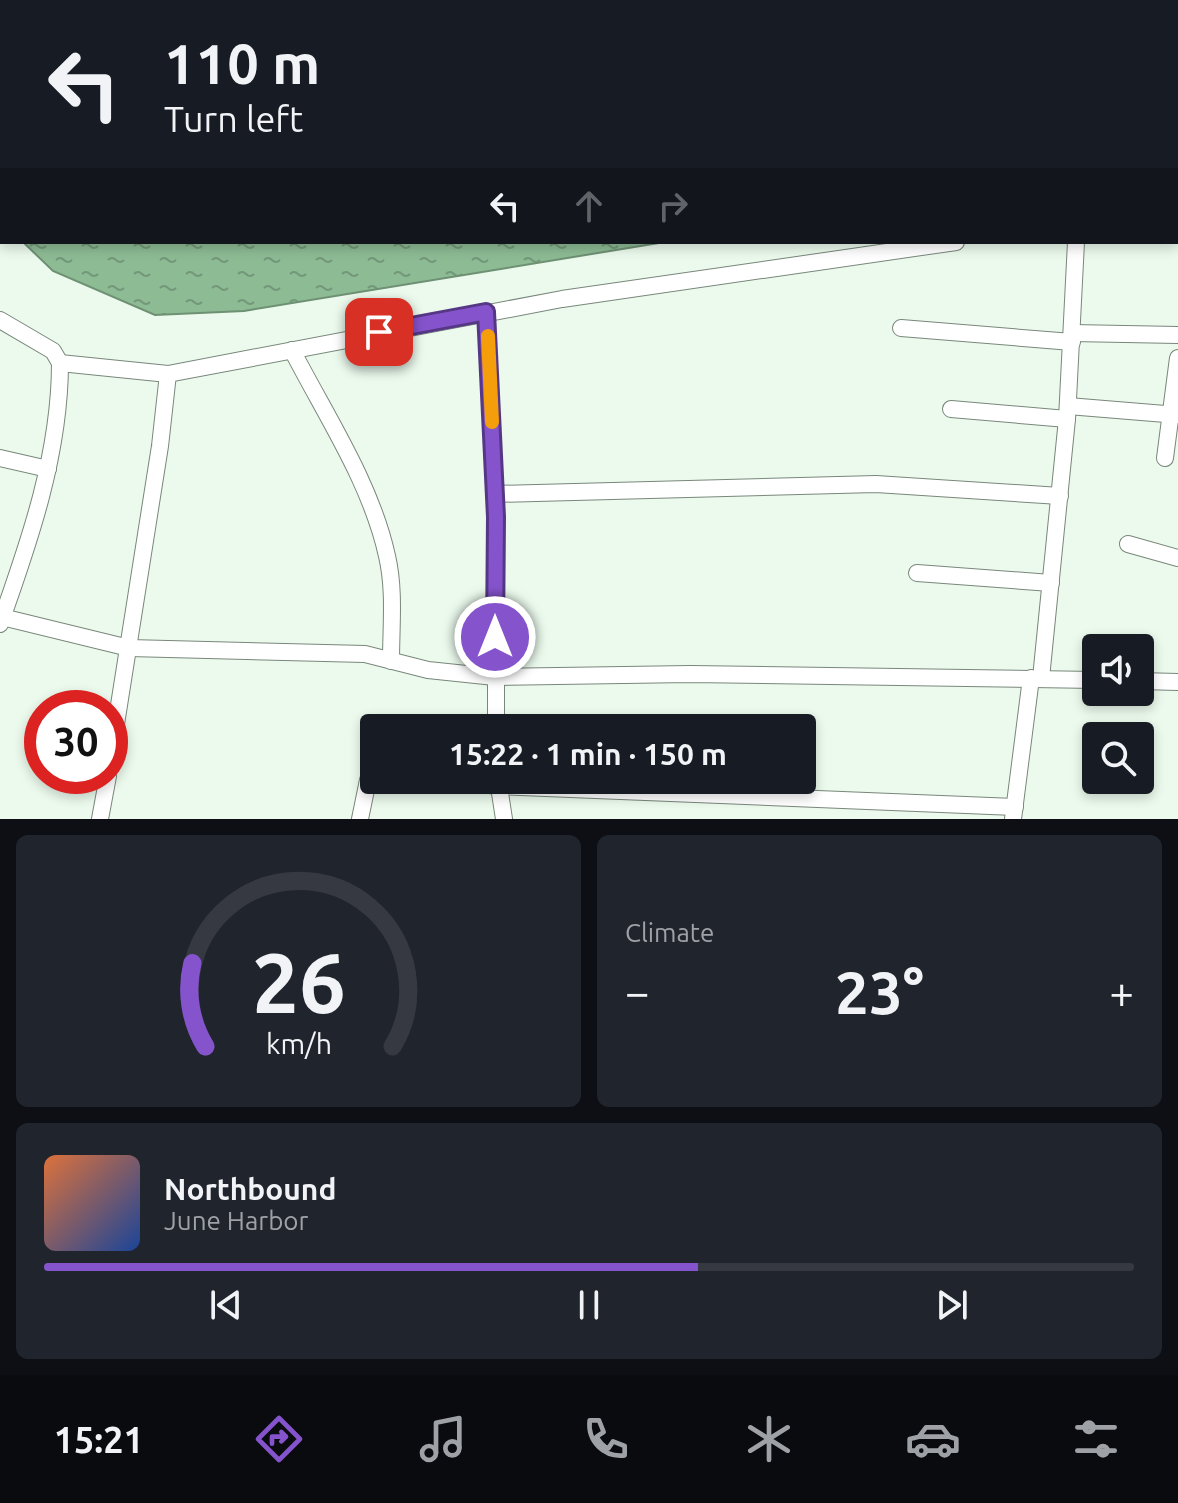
<!DOCTYPE html>
<meta charset="utf-8">
<style>
:root{--surface:#171b24;--page:#20242c;--text:#f1f3f6;--muted:#9ea1a6;--line:#363941;--accent:#8554cd}
body{margin:0;font-family:Ubuntu,sans-serif;background:var(--page);color:var(--text);height:100vh;display:flex;flex-direction:column;font-size:30px;white-space:nowrap}
*{box-sizing:border-box;margin:0}
p{font-size:26px;color:var(--muted)}
.icon{flex:none;width:44px;height:44px;fill:none;stroke:currentColor;stroke-width:2;stroke-linecap:round;stroke-linejoin:round}
.map{position:relative;height:819px;overflow:hidden}
.panel{display:flex;flex-direction:column;gap:16px;padding:16px;background:#0d0f14;flex:1}
.panel>*{flex:none}
.banner{position:absolute;left:0px;top:0px;width:1178px;height:244px;box-shadow:0 4px 12px #0003;background:#171b24;color:var(--text);overflow:hidden}
.buttons{position:absolute;left:1082px;top:634px;display:grid;gap:16px}
.buttons a{display:grid;place-items:center;width:72px;height:72px;border-radius:8px;background:var(--surface);box-shadow:0 4px 12px #0003;font-size:40px}
.speed{position:absolute;left:24px;top:690px;display:flex;gap:16px;font-size:40px;font-weight:700;text-align:center}
.speed>*{display:grid;place-content:center;width:104px;height:104px;border-radius:50%;background:var(--surface);box-shadow:0 4px 12px #0003;line-height:1}
.speed .limit{border:12px solid #d22;background:#fff;color:#111}
.pin{position:absolute;display:grid;place-items:center;width:68px;height:68px;color:#fff;margin:-34px;border-radius:16px;box-shadow:0 4px 12px #0006}
.me{position:absolute;width:88px;margin:-44px;rotate:0deg;stroke-linejoin:round;filter:drop-shadow(0 0 6px #0008)}
.turn{display:flex;align-items:center;gap:28px;height:168px;padding:0 32px;font-size:36px}
.turn .icon{width:104px;height:104px;stroke-width:2.5}
.turn b{display:block;font-size:56px;line-height:68px}
.lanes{display:flex;align-items:center;height:76px;padding:0 32px;background:#0003;justify-content:center;gap:40px;direction:ltr}
.lanes .off{opacity:.35}
.big{font-size:60px;font-weight:700;line-height:1.1}
.panel .tile{flex:1;display:flex;flex-direction:column;justify-content:center;gap:12px;min-width:0;padding:0 28px;border-radius:12px;background:var(--page)}
.panel .dial{align-items:center;gap:0}
.dial svg{height:208px;overflow:visible;fill:none;stroke:var(--line);stroke-width:7;stroke-linecap:round;text-anchor:middle}
.dial text{fill:var(--text);stroke:none}
.song{display:flex;align-items:center;gap:24px}
.cover{width:96px;height:96px;border-radius:12px;background:linear-gradient(135deg,hsl(20 70% 55%),hsl(220 70% 35%))}
.played{height:8px;border-radius:4px;background:linear-gradient(90deg,var(--accent) 60%,var(--line) 60%)}
.keys{display:flex;justify-content:space-around;direction:ltr}
.heat{display:flex;justify-content:space-between;align-items:center;font-size:44px;direction:ltr}
.panel .tiles{flex:1;display:grid;gap:16px;grid-template-columns:1fr 1fr}
.tile:last-child{grid-column:span 2}
.trip{position:absolute;left:360px;top:714px;width:456px;height:80px;border-radius:8px;background:var(--surface);box-shadow:0 4px 12px #0003;font-weight:700;line-height:80px;text-align:center}
.tab-bar{display:flex;height:128px;justify-content:space-around;align-items:center;background:#090b0e;color:var(--muted)}
.tab-bar .icon{width:56px;height:56px}
.tab-bar .active{color:var(--accent)}
.tab-bar b{font-size:36px;color:var(--text)}
.map>svg:first-child{display:block}
.water{fill:url(#water-ripples);stroke:#6e9073;stroke-width:2}
.lines{fill:none;stroke-linecap:round;stroke-linejoin:round}
.street-casing{stroke:#79877b;stroke-width:18}
.street{stroke:#fff;stroke-width:16}
.route-casing{stroke:#563785;stroke-width:20}
.route{stroke:#8554cd;stroke-width:14}
.slow{stroke:#f59e0b;stroke-width:14}
</style>
<div class="map">
<svg width="1178" height="819" viewBox="0 0 1178 819">
<defs>
<pattern id="water-ripples" width="26" height="14" patternUnits="userSpaceOnUse" patternTransform="scale(2)"><rect width="26" height="14" fill="#8dbb94"/><path d="M2 4q2-2 4 0t4 0M15 11q2-2 4 0t4 0" fill="none" stroke="#739879"/></pattern>
</defs>
<rect width="100%" height="100%" fill="#ebfaed"/>
<g class="water">
<path d="M 302,0 L 1178,0 L 1178,179 L 1176,2 L 294,2 Z"/>
<path d="M 23,242 L 665,242 L 244,311 L 155,315 L 53,271 Z"/>
</g>
<g class="lines">
<g class="street-casing">
<g id="street">
<path d="M 1176,211 L 1178,211"/>
<path d="M 486,312 L 496,517 L 496,728"/>
<path d="M 0,320 L 53,351 L 60,363 C 60,453 30,540 0,624"/>
<path d="M 901,328 L 1072,342"/>
<path d="M 1072,333 L 1178,335"/>
<path d="M 292,350 C 326,416 371,483 387,556 C 395,590 391,626 391,661"/>
<path d="M 60,363 L 168,374 L 562,299 L 956,242"/>
<path d="M 1068,406 L 1178,415"/>
<path d="M 951,409 L 1067,419"/>
<path d="M 0,458 L 48,469"/>
<path d="M 1165,458 L 1178,358"/>
<path d="M 495,494 L 876,484 L 1060,496"/>
<path d="M 1128,544 L 1178,558"/>
<path d="M 917,573 L 1051,583"/>
<path d="M 2,617 L 129,648 L 365,654 L 428,670 L 495,677 L 690,674 L 1096,680"/>
<path d="M 1041,678 L 1067,419 L 1076,242"/>
<path d="M 1140,681 L 1178,682"/>
<path d="M 110,762 L 160,446 L 168,374"/>
<path d="M 447,780 L 498,786 L 1015,807"/>
<path d="M 498,780 L 504,819"/>
<path d="M 100,819 L 108,776"/>
<path d="M 360,819 L 368,780 L 374,773"/>
<path d="M 1013,819 L 1031,678"/>
</g>
</g>
<use href="#street" class="street"/>
</g>
<g class="lines">
<g class="route-casing">
<path id="route" d="M 379,332 L 486,312 L 496,517 L 495,637"/>
</g>
<use href="#route" class="route"/>
<path class="slow" d="M 488,336 L 492,422"/>
</g>
</svg>
<div class="buttons">
<a><svg class="icon" aria-label="sound" viewBox="0 0 24 24"><path d="M4 9h4l5-4v14l-5-4H4zM17 9q2 3 0 6"/></svg></a>
<a><svg class="icon" aria-label="search" viewBox="0 0 24 24"><circle cx="10" cy="10" r="6"/><path d="M15 15l6 6"/></svg></a>
</div>
<div class="speed"><div class="limit">30</div></div>
<div class="pin" style="left:379px;top:332px;background:#d93025"><svg class="icon" aria-label="arrive" viewBox="0 0 24 24"><path d="M6 21V4h12l-3 4 3 4H6"/></svg></div>
<svg class="me" style="left:495px;top:637px" viewBox="-20 -20 40 40"><circle r="17" fill="#8554cd" stroke="#fff" stroke-width="3"/><path d="M0-11L8 9 0 5-8 9z" fill="#fff"/></svg>
<div class="trip">15:22 · 1 min · 150 m</div>
<div class="banner">
<div class="turn"><svg class="icon" aria-label="left" viewBox="0 0 24 24"><path d="M17 20v-9H6M10 6l-5 5 5 5"/></svg><div><b>110 m</b>Turn left</div></div>
<div class="lanes"><svg class="icon" aria-label="left" viewBox="0 0 24 24"><path d="M17 20v-9H6M10 6l-5 5 5 5"/></svg><svg class="icon off" aria-label="ahead" viewBox="0 0 24 24"><path d="M12 20V5M6 11l6-6 6 6"/></svg><svg class="icon off" aria-label="right" viewBox="0 0 24 24"><path d="M7 20v-9h11M14 6l5 5-5 5"/></svg></div>
</div>
</div>
<section class="panel">
<div class="tiles">
<div class="tile dial"><svg viewBox="0 0 100 80">
<path d="M14 69A42 42 0 1 1 86 69"/>
<path d="M14 69A42 42 0 0 1 9 37" stroke="#8554cd"/>
<text x="50" y="56" font-size="32" font-weight="700">26</text>
<text x="50" y="72" font-size="11">km/h</text>
</svg></div>
<div class="tile"><p>Climate</p>
<div class="heat"><a>−</a><b class="big">23°</b><a>+</a></div>
</div>
<div class="tile">
<div class="song"><i class="cover"></i><div><b>Northbound</b><p>June Harbor</p></div></div>
<div class="played"></div>
<div class="keys"><svg class="icon" aria-label="previous" viewBox="0 0 24 24"><path d="M18 5L8 12l10 7zM5 5v14"/></svg><svg class="icon" aria-label="pause" viewBox="0 0 24 24"><path d="M8 5v14M16 5v14"/></svg><svg class="icon" aria-label="next" viewBox="0 0 24 24"><path d="M6 5l10 7-10 7zM19 5v14"/></svg></div>
</div>
</div>
</section>
<nav class="tab-bar">
<b>15:21</b>
<svg class="icon active" aria-label="directions" viewBox="0 0 24 24"><path d="M12 3l9 9-9 9-9-9zM9 14v-3h6M13 9l2 2-2 2"/></svg>
<svg class="icon" aria-label="music" viewBox="0 0 24 24"><path d="M9 18V5l10-2v13"/><circle cx="6" cy="18" r="3"/><circle cx="16" cy="16" r="3"/></svg>
<svg class="icon" aria-label="phone" viewBox="0 0 24 24"><path d="M5 4h4l2 5-3 2q2 4 5 5l2-3 5 2v4C11 20 4 13 5 4z"/></svg>
<svg class="icon" aria-label="climate" viewBox="0 0 24 24"><path d="M12 3v18M4 7l16 10M4 17L20 7"/></svg>
<svg class="icon" aria-label="car" viewBox="0 0 24 24"><path d="M5 17H2v-5l4-1 3-4h7l3 4 3 1v5h-3M9 17h6M6 11h13"/><circle cx="7" cy="17" r="2"/><circle cx="17" cy="17" r="2"/></svg>
<svg class="icon" aria-label="filters" viewBox="0 0 24 24"><path d="M4 7h16M4 17h16"/><circle cx="9" cy="7" r="2"/><circle cx="15" cy="17" r="2"/></svg>
</nav>
